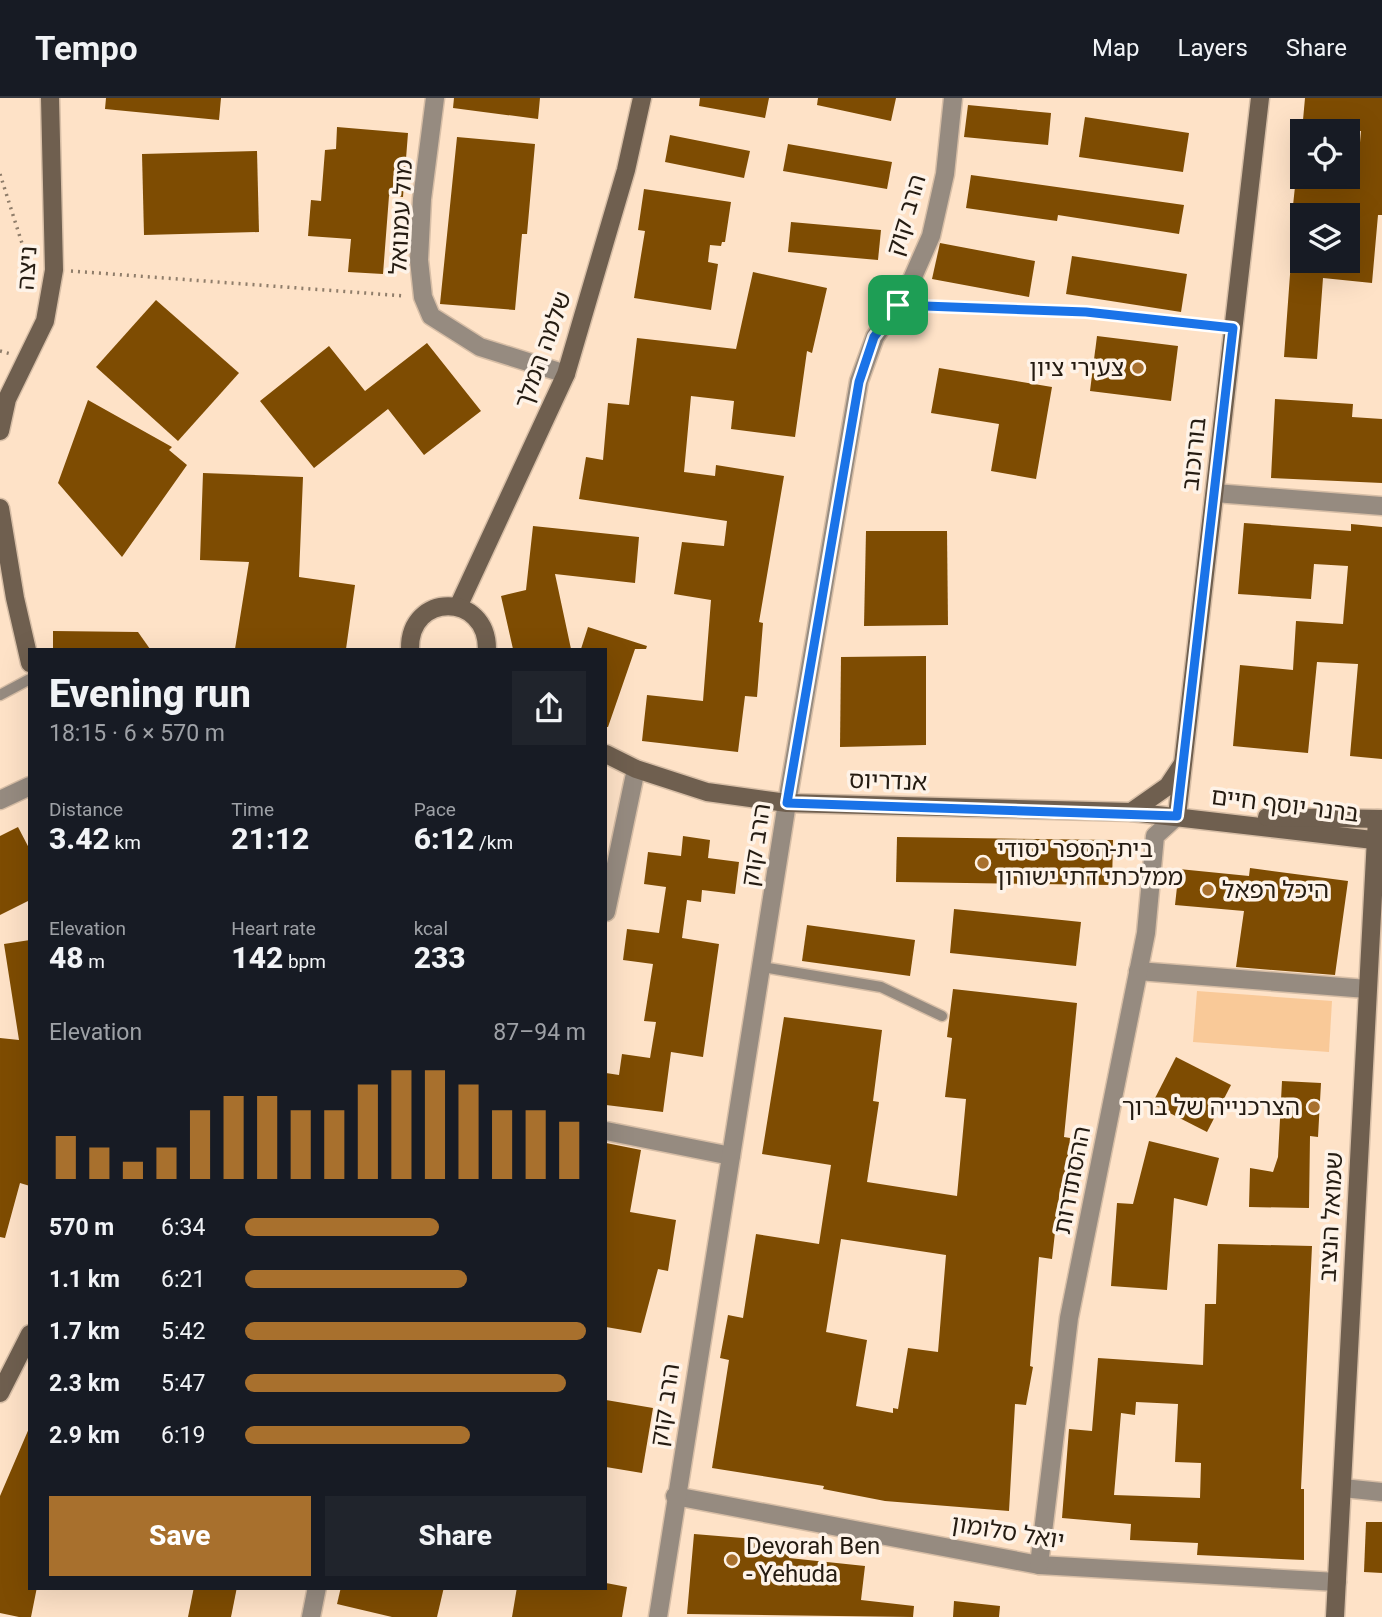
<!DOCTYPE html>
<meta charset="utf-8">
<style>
:root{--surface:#171b24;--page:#20242c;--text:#f1f3f6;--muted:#9ea1a6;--line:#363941;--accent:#a8702d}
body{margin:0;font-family:Roboto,"Noto Sans Hebrew",sans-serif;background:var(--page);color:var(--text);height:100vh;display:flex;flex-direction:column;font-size:26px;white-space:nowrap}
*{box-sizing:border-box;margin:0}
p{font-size:23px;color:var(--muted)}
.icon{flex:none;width:38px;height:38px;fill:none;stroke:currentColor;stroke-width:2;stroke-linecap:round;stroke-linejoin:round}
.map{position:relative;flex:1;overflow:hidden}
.drawer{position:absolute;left:28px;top:550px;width:579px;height:942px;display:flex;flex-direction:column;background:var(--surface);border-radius:0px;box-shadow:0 7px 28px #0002}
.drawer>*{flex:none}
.fabs{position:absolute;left:1290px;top:21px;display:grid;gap:14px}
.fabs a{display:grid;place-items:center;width:70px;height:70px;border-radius:0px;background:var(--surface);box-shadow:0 7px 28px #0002;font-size:35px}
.pin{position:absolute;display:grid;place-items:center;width:60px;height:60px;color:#fff;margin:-30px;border-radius:14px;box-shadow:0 4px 10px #0006}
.round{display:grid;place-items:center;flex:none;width:74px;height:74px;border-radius:0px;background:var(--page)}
.head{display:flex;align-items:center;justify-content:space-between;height:119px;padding:0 21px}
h1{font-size:38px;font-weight:800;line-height:52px}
.metrics{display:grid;grid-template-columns:repeat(3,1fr);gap:10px;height:119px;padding:7px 21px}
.metrics div{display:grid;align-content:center}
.metrics b{font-size:30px;font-weight:800}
.metrics small{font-size:19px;font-weight:400}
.metrics p{font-size:19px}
.chart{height:196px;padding:14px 21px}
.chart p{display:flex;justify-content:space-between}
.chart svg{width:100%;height:126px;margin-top:7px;stroke:var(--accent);stroke-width:6}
.button{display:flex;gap:14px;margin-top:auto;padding:14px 21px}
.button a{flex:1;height:80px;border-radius:0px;background:var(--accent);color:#fff;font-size:28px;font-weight:800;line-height:80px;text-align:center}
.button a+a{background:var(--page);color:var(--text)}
ul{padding:0 21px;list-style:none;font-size:23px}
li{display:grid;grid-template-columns:112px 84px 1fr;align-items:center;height:52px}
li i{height:18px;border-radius:9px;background:var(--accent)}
header{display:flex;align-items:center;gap:42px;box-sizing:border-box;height:98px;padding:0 35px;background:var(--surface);border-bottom:2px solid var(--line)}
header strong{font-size:33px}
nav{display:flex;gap:38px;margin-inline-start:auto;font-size:24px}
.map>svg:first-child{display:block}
.green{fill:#f9c998}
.building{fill:#7e4c02;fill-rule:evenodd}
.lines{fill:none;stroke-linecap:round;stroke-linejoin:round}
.lane-casing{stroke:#d7bea6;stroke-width:13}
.street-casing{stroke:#d7bea6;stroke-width:21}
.secondary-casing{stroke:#d7bea6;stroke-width:21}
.path{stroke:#8f7d6a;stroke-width:3.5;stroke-dasharray:2 5;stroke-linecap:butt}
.lane{stroke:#968b80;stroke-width:10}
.street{stroke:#968b80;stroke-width:18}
.secondary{stroke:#6f5f4f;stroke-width:18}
.route-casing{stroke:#fff;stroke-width:14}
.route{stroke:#1a73e8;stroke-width:9}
.poi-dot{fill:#a8702d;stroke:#fef3e8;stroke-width:2.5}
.labels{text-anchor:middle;stroke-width:7;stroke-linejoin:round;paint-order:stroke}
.street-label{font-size:24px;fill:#241b11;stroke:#fef3e8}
.poi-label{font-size:24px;fill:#241b11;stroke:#fef3e8;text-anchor:start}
</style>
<header>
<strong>Tempo</strong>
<nav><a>Map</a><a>Layers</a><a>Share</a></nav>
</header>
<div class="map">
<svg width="1382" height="1519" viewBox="0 0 1382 1519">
<rect width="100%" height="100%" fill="#fee2c7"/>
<polygon class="green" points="1197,893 1332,903 1329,954 1193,944"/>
<g class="building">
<polygon points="106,0 221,0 219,22 105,11"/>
<polygon points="454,0 540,0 538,21 453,10"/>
<polygon points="700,0 769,0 765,20 699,8"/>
<polygon points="818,0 896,0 891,23 817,7"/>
<polygon points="1305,0 1382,0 1382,117 1378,117 1372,185 1323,180 1317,261 1284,259 1291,163 1348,163 1348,117 1292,117 1296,79 1357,79 1361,33 1302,33"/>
<polygon points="968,7 1051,15 1048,47 964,39"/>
<polygon points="1085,19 1189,35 1183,74 1079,59"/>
<polygon points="337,29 408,35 403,99 389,98 383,176 348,174 351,141 308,138 311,102 321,103 325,52 336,51"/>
<polygon points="670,37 750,53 744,80 665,64"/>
<polygon points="457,39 535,46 527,136 522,136 515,212 440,206"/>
<polygon points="788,46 892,64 887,91 783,73"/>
<polygon points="257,53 259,134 144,137 142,56"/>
<polygon points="971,77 1184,107 1179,136 1058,117 1057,123 966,110"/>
<polygon points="644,91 731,104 725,144 722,144 721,148 710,147 708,164 718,166 711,212 634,200 645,133 638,132"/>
<polygon points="791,124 881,132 878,162 788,154"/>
<polygon points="940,145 1035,163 1029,199 932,181"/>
<polygon points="1072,158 1187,176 1181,214 1066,196"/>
<polygon points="753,174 827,190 812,255 807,253 795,339 731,331 734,303 691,298 684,374 715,378 716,367 784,378 759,524 763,525 757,599 745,598 738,654 642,643 647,597 703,603 711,502 674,496 682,444 724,448 727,423 579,401 586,359 603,362 608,305 629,307 637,240 736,251"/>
<polygon points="156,202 239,275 178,343 96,269"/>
<polygon points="1097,238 1178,248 1171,303 1090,293"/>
<polygon points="427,245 481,313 424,357 388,311 314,370 260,303 329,248 365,293"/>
<polygon points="939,270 1052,289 1036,381 991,373 999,326 931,315"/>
<polygon points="1275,301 1353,306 1352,319 1382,321 1382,385 1271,380"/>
<polygon points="88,302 172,349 169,352 187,367 122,459 58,385"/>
<polygon points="203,375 303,379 299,479 355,487 346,551 235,551 249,464 200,462"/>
<polygon points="1244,425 1351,433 1351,426 1382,429 1382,661 1350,658 1358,566 1317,564 1308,655 1233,648 1240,567 1293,572 1296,523 1343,526 1348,468 1314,466 1311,501 1238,496"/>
<polygon points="533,428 639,439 635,485 555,476 571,551 513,551 501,498 526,492"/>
<polygon points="866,433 947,433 948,527 864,528"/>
<polygon points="588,529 647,548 646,551 635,551 608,629 606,629 606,551 581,551"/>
<polygon points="53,533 138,534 150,551 53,551"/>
<polygon points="926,558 926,647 840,649 841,559"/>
<polygon points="18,729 30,752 30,802 0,817 0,738"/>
<polygon points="683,738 710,742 708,760 739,764 735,796 702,792 701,804 687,802 682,840 719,846 703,959 671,954 663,1014 606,1007 606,975 619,977 622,956 650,960 656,924 644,923 653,866 623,862 627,831 659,835 666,789 644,786 648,754 681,758"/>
<polygon points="897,739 1113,742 1112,787 896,784"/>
<polygon points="1250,770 1348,783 1335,877 1236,869 1244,813 1175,807 1179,771 1249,778"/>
<polygon points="954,811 1081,824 1076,868 950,855"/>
<polygon points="807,827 915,842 910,878 802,863"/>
<polygon points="30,842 30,1088 20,1085 5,1140 0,1139 0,940 19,942 4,846"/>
<path d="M953 891 1077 905 1064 1039 1070 1040 1065 1091 1060 1090 1052 1161 1039 1159 1030 1268 1033 1269 1026 1307 1015 1306 1009 1413 885 1403 823 1391 824 1388 712 1370 729 1262 720 1260 728 1217 743 1220 756 1136 819 1146 831 1067 762 1056 784 919 882 932 873 1003 879 1004 867 1084 957 1098 966 1001 945 999 952 940 947 939ZM841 1141 946 1157 938 1254 908 1250 898 1311 893 1310V1315L856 1308 867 1242 826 1234Z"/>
<polygon points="1176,959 1231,987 1207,1034 1152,1006"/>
<polygon points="1282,983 1321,985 1318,1039 1310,1038 1309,1110 1249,1109 1250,1070 1273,1074 1278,1059"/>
<polygon points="1149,1043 1219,1060 1207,1108 1174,1100 1167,1192 1111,1188 1117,1105 1133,1106"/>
<polygon points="606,1045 641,1052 630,1114 676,1122 668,1173 658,1171 641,1235 606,1229"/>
<path d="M1218 1146 1312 1148 1301 1391H1304V1462L1197 1457 1198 1445 1130 1442 1131 1426 1062 1420 1069 1331 1092 1333 1098 1260 1203 1267 1205 1206H1216ZM1136 1304 1178 1306 1175 1364 1201 1365 1200 1400 1114 1397 1121 1315 1135 1317Z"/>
<polygon points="606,1302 653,1310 642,1375 606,1369"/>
<polygon points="30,1328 30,1489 37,1489 31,1519 19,1519 0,1515 0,1398"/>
<polygon points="1366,1424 1382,1424 1382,1475 1364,1474"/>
<polygon points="694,1436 791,1444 789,1460 865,1468 861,1502 914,1508 913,1519 687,1516"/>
<polygon points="606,1485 627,1489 622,1519 512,1519 517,1489 606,1489"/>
<polygon points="194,1489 237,1489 231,1519 188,1519"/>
<polygon points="341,1489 444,1489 437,1519 392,1519 337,1506"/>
<polygon points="954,1503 1000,1508 999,1519 953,1519"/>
</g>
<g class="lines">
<g class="lane-casing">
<g id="lane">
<polyline points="0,597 30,581"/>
<polyline points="762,869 881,889 942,918"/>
</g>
</g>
<g class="street-casing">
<g id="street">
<polyline points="435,0 422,101 419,162 423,199 431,218 480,249 566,276"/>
<polyline points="1215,395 1382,408"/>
<polyline points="0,702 30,688"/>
<polyline points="606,814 636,671"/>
<polyline points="1138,873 1367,891"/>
<polyline points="606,1033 731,1058"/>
<polyline points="1343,1390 1382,1394"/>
<polyline points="675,1398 1039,1467 1337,1484"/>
<polyline points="1039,1467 1069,1220 1146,835 1155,738 1177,718"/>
<polyline points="311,1519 317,1489"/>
<polyline points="658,1519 787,705 859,283 875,239 909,188 931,138 945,76 953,0"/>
</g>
</g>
<g class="secondary-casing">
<g id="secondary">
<polyline points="0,333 7,301 45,223 54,172 50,0"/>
<polyline points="0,410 15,500 30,565"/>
<polyline points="458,509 566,276 626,72 642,0"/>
<path d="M410 551C409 494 487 494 487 551"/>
<polyline points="606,656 636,671 707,694 787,705 1131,714 1382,743"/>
<polyline points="1131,714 1168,688 1182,667"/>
<polyline points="1177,718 1260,0"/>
<polyline points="1267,719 1382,721"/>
<polyline points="0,1295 30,1236"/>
<polyline points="1335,1519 1377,721"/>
</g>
</g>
<g class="path">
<polyline points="0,76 33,180"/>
<polyline points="71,173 405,198"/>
<polyline points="918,208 1086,213 1217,230"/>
<polyline points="0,253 11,256"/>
</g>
<use href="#lane" class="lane"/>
<use href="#street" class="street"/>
<use href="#secondary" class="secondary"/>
</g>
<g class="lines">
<g class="route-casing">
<polygon id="route" points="898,207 1086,214 1233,230 1177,718 787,705 859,284 874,239"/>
</g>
<use href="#route" class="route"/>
</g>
<g class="poi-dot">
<circle cx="1138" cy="270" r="7"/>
<circle cx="983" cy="765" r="7"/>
<circle cx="1208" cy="792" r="7"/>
<circle cx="1314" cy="1009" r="7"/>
<circle cx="732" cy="1462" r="7"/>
</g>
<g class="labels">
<g class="street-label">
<text transform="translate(906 117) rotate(-73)" y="8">הרב קוק</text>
<text transform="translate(401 119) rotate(-87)" y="8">מול עמנואל</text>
<text transform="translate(27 170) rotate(-86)" y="8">ניצה</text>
<text transform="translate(543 252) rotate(-70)" y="8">שלמה המלך</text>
<text transform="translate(1194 356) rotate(-84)" y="8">בורוכוב</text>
<text transform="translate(888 683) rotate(2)" y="8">אנדריוס</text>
<text transform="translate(1285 707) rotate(7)" y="8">ברנר יוסף חיים</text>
<text transform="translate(756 747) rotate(-81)" y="8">הרב קוק</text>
<text transform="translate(1072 1082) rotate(-79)" y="8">ההסתדרות</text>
<text transform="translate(1331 1119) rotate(-87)" y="8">שמואל הנציב</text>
<text transform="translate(665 1307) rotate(-81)" y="8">הרב קוק</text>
<text transform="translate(1008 1434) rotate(9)" y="8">יואל סלומון</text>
</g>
<g class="poi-label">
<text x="1124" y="278" text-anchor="end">צעירי ציון</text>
<text x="997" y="759">בית-הספר יסודי<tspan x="997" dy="28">ממלכתי דתי ישורון</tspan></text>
<text x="1222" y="800">היכל רפאל</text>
<text x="1300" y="1017" text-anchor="end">הצרכנייה של ברוך</text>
<text x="746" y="1456">Devorah Ben<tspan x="746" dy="28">- Yehuda</tspan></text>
</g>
</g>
</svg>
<div class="fabs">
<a><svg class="icon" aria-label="locate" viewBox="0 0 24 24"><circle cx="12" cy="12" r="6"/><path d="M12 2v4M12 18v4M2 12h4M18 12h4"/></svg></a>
<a><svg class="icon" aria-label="layers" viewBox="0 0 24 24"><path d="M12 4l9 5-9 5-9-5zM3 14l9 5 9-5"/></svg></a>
</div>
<div class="pin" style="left:898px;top:207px;background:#1e9e55"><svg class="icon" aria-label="arrive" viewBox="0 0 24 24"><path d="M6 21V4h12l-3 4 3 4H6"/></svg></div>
<section class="drawer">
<div class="head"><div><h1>Evening run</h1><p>18:15 · 6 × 570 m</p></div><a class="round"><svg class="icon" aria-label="share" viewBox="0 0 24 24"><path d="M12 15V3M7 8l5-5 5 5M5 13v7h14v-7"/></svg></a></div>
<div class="metrics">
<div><p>Distance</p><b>3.42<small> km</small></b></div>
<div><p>Time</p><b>21:12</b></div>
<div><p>Pace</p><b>6:12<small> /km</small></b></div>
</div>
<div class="metrics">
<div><p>Elevation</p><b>48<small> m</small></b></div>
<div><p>Heart rate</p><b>142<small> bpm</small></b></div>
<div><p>kcal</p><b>233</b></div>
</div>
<div class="chart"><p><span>Elevation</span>87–94 m</p>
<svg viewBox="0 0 160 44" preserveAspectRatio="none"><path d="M5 44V29M15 44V33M25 44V38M35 44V33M45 44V20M55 44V15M65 44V15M75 44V20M85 44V20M95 44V11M105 44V6M115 44V6M125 44V11M135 44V20M145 44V20M155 44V24"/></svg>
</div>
<ul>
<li><b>570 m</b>6:34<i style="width:57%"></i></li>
<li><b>1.1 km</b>6:21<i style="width:65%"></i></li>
<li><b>1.7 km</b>5:42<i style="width:100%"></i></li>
<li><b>2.3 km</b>5:47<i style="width:94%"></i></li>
<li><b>2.9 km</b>6:19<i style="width:66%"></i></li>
</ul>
<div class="button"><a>Save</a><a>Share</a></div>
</section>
</div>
